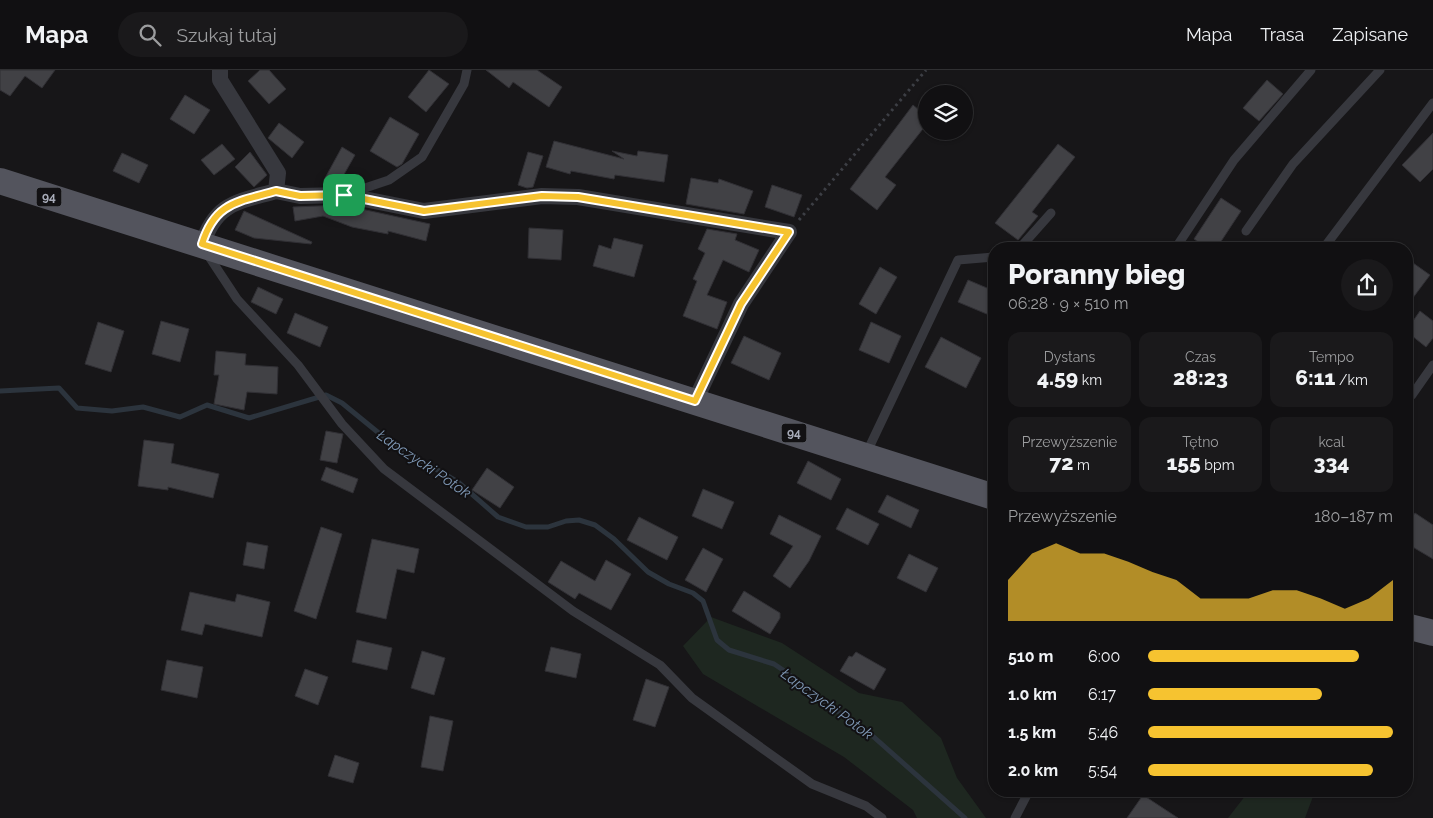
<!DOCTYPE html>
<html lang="pl">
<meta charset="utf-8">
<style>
:root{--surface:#111012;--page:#1a191b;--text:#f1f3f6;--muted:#9c9d9f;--line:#303032;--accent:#f6c330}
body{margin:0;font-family:Raleway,sans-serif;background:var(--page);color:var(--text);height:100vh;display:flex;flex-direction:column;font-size:19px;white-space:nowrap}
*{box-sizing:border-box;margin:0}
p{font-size:16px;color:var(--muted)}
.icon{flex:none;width:28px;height:28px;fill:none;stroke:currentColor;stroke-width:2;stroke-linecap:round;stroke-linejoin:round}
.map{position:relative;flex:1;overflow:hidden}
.sheet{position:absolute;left:988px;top:172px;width:425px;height:555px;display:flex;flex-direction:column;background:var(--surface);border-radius:20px;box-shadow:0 1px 4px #0004,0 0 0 1px var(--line)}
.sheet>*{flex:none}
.controls{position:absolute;left:918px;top:15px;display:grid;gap:10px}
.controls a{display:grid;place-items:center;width:55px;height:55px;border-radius:50%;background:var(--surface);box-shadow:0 1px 4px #0004,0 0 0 1px var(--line);font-size:25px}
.pin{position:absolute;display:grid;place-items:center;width:42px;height:42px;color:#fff;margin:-21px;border-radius:10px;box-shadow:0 2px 8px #0006}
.round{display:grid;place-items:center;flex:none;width:52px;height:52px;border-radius:26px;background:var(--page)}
.head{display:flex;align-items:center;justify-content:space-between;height:85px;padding:0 20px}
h1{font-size:28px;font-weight:800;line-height:38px}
.stats{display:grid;grid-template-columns:repeat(3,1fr);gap:8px;height:85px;padding:5px 20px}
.stats div{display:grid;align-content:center;border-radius:12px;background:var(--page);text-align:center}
.stats b{font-size:21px;font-weight:800}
.stats small{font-size:14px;font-weight:400}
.stats p{font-size:14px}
.chart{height:140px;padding:10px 20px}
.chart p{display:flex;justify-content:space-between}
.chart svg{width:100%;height:90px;margin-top:5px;fill:var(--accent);opacity:.7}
ul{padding:0 20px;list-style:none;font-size:16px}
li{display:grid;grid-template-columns:80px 60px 1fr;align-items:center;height:38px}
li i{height:12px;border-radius:6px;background:var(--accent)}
header{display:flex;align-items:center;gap:30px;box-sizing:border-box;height:70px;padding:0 25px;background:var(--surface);border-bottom:1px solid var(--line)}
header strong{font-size:24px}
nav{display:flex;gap:28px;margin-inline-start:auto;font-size:18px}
.search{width:350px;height:45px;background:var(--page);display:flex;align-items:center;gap:12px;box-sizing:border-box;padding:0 18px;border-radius:28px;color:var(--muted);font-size:19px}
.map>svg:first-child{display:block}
.green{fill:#1e2720}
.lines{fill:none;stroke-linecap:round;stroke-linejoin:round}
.stream{stroke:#2c343d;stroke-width:5}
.building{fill:#414145;stroke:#313035}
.path{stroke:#3d3f45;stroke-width:3;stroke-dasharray:2.5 4;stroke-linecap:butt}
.service{stroke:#37383e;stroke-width:9}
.minor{stroke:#37383e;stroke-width:16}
.primary{stroke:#53545d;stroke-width:26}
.route-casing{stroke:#fff;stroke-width:10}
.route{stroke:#f6c330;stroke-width:6}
.labels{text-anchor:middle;stroke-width:4;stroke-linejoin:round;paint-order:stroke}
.shield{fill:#121113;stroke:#7b7e87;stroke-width:1}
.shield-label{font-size:12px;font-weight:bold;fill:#a8acb9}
.water-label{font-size:15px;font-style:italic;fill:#7e97b4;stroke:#121113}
</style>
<header>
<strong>Mapa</strong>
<div class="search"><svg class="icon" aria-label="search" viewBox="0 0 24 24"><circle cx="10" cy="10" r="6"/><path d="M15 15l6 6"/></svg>Szukaj tutaj</div>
<nav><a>Mapa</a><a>Trasa</a><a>Zapisane</a></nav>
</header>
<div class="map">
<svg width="1433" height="748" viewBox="0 0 1433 748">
<rect width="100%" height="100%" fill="#171618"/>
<g class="green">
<polygon points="711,547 782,573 859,623 902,632 941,668 957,708 986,748 917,748 913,740 844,687 703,604 683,576"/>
<polygon points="1249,721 1315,721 1305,748 1228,748"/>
</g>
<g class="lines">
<polyline class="stream" points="0,321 59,318 77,338 112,341 143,337 180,347 207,335 249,348 326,325 342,333 391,373 458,412 498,447 526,457 548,457 566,451 579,450 595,455 614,469 648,502 669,514 693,523 703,531 717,570 729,580 774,594 786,602 813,625 867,661 965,748"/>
</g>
<g class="building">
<polygon points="0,0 55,0 42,18 25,6 10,26 0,20"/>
<polygon points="260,0 269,0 286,19 269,34 248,11"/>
<polygon points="429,0 449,14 426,42 408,27"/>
<polygon points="486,0 537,0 562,17 549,37 513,12 509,18"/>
<polygon points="1267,10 1283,24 1259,51 1243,38"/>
<polygon points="185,25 210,40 194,64 170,49"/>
<polygon points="913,35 926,46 926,55 885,107 896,115 877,140 850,119"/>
<polygon points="390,47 419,64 402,94 397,97 370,81"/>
<polygon points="279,53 304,72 292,88 268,68"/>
<polygon points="1433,63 1433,99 1420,112 1402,95"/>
<polygon points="554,71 624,89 612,81 637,86 638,81 668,85 664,112 615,105 614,109 571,101 570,104 546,97"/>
<polygon points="222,74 235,89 214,105 201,90"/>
<polygon points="1058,74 1075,87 1032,142 1038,146 1018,170 995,153"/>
<polygon points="342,77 355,85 338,115 334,115 324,110"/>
<polygon points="250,82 267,105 254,117 235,97"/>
<polygon points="528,82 543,86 533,117 527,118 518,115"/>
<polygon points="122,83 148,95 139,113 113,101"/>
<polygon points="691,108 718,113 719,109 753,121 744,144 686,134"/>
<polygon points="772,115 802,125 794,147 765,137"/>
<polygon points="1221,128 1241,141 1216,179 1209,179 1194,169"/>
<polygon points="343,135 430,154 426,171 388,161 388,164 352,157 323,146 295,151 293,137"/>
<polygon points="244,141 312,172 311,174 254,168 235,160"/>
<polygon points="529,158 563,160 561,190 528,188"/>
<polygon points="707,159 737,164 735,170 759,180 749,202 723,190 707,225 727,232 717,259 683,246 697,211 693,209 705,183 698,179"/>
<polygon points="614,168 643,175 634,207 593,196 599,175 611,179"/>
<polygon points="1406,188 1430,205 1406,237"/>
<polygon points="880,197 897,207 876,244 859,234"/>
<polygon points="968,210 994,221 994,247 958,232"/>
<polygon points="258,217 283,229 276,244 251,232"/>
<polygon points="1420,241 1433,251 1433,268 1426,277 1406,261"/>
<polygon points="295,243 328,257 320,277 287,263"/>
<polygon points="161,251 189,259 180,292 152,284"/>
<polygon points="98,252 124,261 111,302 85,294"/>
<polygon points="871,252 901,266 889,293 859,280"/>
<polygon points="744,266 781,283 769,310 731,293"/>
<polygon points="941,267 981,288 966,318 925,297"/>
<polygon points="216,281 246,284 245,295 278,297 277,324 247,322 244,340 214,334 219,305 214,305"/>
<polygon points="326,361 343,364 337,393 320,390"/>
<polygon points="144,370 174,374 171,393 219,404 213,428 168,417 168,420 138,416"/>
<polygon points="808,391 841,409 831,430 797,413"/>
<polygon points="326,397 358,409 353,423 321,410"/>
<polygon points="487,398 514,417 500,438 472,420"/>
<polygon points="703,419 734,432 722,459 692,446"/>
<polygon points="887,425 919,440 911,458 878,442"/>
<polygon points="847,438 879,454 868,475 836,459"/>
<polygon points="1415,443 1433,455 1433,489 1406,473 1406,455"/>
<polygon points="779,445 821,466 809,491 790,518 773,506 793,476 770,464"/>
<polygon points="639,447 678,467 667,490 627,470"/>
<polygon points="321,457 342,464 316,549 294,541"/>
<polygon points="372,469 419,479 414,503 397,499 386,549 356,542"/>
<polygon points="247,472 268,476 264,499 243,495"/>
<polygon points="703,478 723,489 706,522 685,510"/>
<polygon points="909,484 938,498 926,522 897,508"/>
<polygon points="606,490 631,504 611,540 579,523 575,529 548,512 561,491 595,511"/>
<polygon points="744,521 780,543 780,548 770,564 732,541"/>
<polygon points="190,522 235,532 237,524 270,532 262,567 205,554 202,565 181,560"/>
<polygon points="357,570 392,578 387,600 352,592"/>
<polygon points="551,577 581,584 576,608 545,601"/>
<polygon points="422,581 445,588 434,625 411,618"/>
<polygon points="856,582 886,599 874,620 840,601 849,586 852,587"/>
<polygon points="167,590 203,597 197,628 161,620"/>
<polygon points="305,599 328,607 318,635 295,626"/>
<polygon points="646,609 669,617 655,657 633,650"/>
<polygon points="430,646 453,651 443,701 421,697"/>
<polygon points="335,685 359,693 353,713 328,706"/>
<polygon points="1143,725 1178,748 1127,748"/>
</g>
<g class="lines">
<polyline class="path" points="799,150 926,0"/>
<g class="service">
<polyline points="350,123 389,110 422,87 464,14 467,0"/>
<polyline points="1246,161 1293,94 1380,0"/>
<polyline points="1019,179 1051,143"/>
<polyline points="1175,179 1234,90 1311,0"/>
<polyline points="1323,179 1433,33"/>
<polyline points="206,182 237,229 298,295 342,354 384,399 573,541 660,595 692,628 812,714 866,736 882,748"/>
<polyline points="1406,329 1412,325 1433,295"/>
<polyline points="866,384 958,190 994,187"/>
<polyline points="1015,748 1029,721"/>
</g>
<g class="minor">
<polyline points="276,121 300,126 344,125 424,141 542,126 578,127 789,162 741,234 695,331"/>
<path d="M202 175C216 132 238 132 276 121L278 103 220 10V0"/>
</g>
<g class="primary">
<polyline points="0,111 994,427"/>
<polyline points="1406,556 1433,563"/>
</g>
</g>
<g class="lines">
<g class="route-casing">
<path id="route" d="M276 121 300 126 344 125 424 141 542 126 578 127 789 162 741 234 695 331 202 174C215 132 238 132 276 121Z"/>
</g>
<use href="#route" class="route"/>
</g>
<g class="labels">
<g class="shield">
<rect x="36.5" y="117.5" width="25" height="19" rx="4"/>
<rect x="781.5" y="353.5" width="25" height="19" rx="4"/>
</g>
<g class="shield-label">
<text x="49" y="131">94</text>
<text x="794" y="367">94</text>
</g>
<g class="water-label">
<text transform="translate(424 394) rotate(34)" y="5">Łapczycki Potok</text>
<text transform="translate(827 634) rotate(36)" y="5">Łapczycki Potok</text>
</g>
</g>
</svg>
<div class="controls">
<a><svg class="icon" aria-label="layers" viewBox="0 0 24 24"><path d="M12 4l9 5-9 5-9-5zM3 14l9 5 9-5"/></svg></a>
</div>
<div class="pin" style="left:344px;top:125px;background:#1e9e55"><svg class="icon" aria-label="arrive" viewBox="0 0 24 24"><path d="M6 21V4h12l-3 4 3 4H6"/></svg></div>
<section class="sheet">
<div class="head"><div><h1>Poranny bieg</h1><p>06:28 · 9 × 510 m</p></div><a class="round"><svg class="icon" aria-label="share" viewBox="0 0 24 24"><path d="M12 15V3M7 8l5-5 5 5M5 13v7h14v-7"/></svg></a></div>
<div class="stats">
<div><p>Dystans</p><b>4.59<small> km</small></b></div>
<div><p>Czas</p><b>28:23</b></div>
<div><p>Tempo</p><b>6:11<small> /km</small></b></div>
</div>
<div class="stats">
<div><p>Przewyższenie</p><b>72<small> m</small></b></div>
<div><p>Tętno</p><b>155<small> bpm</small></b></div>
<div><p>kcal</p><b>334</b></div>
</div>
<div class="chart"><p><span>Przewyższenie</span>180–187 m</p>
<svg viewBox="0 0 160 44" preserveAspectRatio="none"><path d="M0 44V24L10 11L20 6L30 11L40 11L50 15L60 20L70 24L80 33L90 33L100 33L110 29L120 29L130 33L140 38L150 33L160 24V44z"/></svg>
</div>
<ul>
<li><b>510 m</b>6:00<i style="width:86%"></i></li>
<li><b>1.0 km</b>6:17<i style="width:71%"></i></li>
<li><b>1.5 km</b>5:46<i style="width:100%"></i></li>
<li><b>2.0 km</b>5:54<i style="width:92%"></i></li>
</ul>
</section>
</div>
